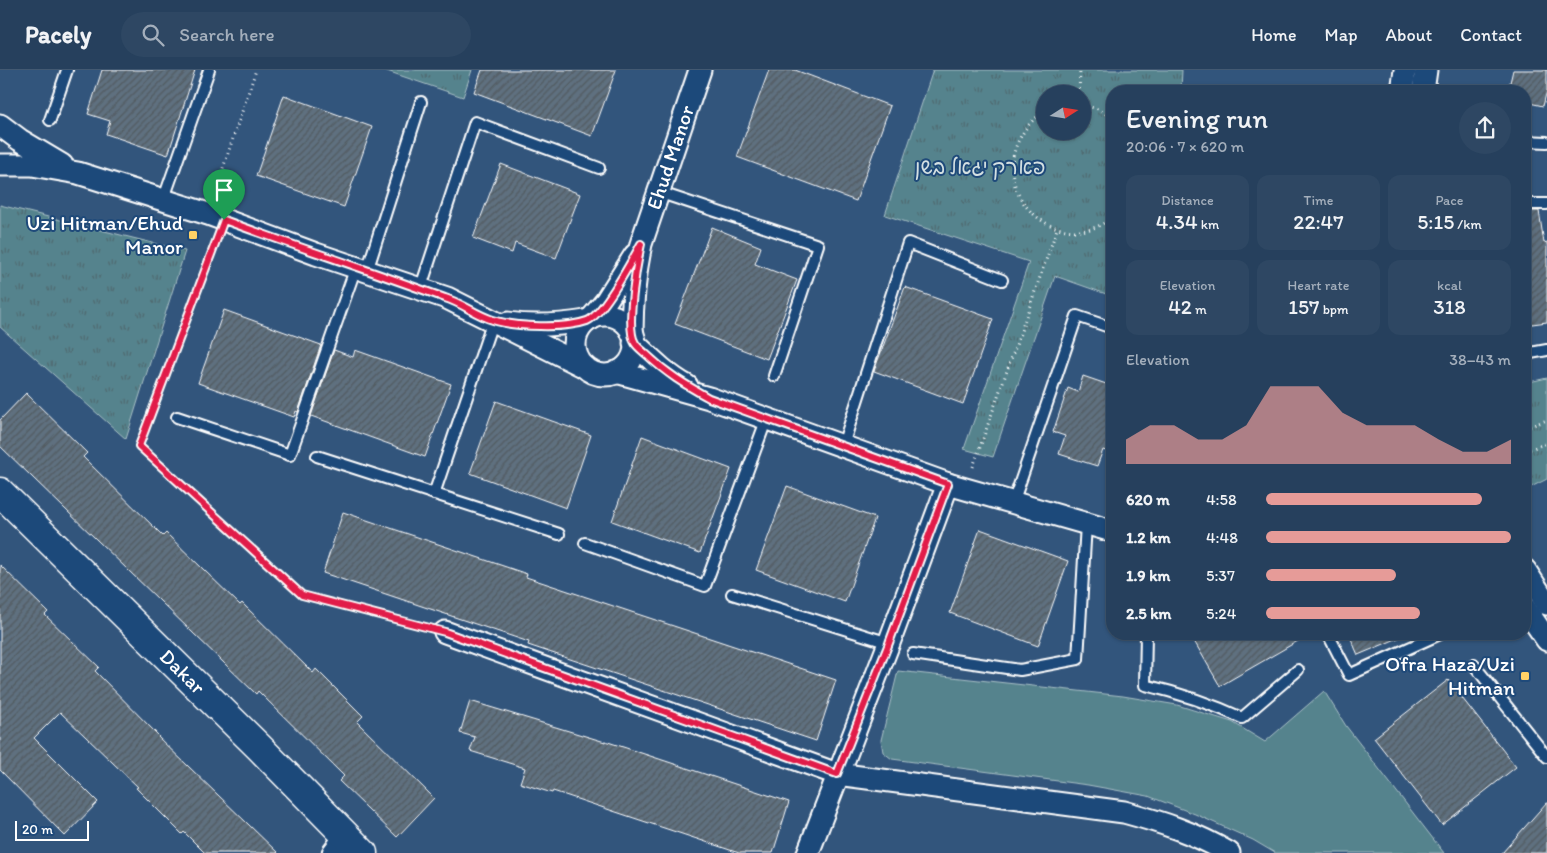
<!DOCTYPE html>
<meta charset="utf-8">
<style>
:root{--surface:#26405d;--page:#2e4763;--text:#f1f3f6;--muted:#a4afbc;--line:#425972;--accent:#e69b98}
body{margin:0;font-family:Itim,"Playpen Sans Hebrew",sans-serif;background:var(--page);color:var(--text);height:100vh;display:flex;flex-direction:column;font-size:19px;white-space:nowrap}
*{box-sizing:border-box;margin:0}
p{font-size:16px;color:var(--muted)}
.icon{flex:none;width:28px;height:28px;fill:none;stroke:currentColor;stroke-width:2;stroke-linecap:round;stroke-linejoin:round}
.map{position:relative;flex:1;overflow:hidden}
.sheet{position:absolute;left:1106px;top:15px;width:425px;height:555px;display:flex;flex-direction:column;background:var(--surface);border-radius:20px;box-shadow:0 1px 4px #0004,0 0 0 1px var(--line)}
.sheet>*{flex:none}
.needle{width:32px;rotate:78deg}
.tools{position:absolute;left:1036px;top:15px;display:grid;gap:10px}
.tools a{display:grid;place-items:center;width:55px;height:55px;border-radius:50%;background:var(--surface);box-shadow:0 1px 4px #0004,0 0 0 1px var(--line);font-size:25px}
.scale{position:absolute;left:15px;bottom:12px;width:74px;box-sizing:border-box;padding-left:5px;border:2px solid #fff;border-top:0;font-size:14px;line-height:18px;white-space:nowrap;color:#fff;-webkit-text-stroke:4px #1f4a7a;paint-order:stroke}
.pin{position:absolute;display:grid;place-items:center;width:42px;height:42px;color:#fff;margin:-51px -21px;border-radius:50% 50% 50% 0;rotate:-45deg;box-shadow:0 0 5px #0007}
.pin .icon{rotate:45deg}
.round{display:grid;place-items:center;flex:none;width:52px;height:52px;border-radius:26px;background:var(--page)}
.headline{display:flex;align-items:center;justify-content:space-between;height:85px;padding:0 20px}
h1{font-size:28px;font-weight:600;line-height:38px}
.stats{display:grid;grid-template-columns:repeat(3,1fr);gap:8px;height:85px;padding:5px 20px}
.stats div{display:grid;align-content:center;border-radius:12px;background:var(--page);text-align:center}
.stats b{font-size:21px;font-weight:600}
.stats small{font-size:14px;font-weight:400}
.stats p{font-size:14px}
.chart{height:140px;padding:10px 20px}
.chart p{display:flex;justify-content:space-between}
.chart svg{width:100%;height:90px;margin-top:5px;fill:var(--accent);opacity:.7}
ul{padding:0 20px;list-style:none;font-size:16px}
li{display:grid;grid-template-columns:80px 60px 1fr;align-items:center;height:38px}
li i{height:12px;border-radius:6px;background:var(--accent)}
header{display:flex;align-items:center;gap:30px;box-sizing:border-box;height:70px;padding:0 25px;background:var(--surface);border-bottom:1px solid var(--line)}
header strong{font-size:24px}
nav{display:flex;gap:28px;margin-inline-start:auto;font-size:18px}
.search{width:350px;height:45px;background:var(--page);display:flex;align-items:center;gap:12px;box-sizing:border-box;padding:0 18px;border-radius:28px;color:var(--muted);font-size:19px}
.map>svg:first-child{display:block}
.grass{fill:#54838d;stroke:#aac1c6}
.park{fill:url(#park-tufts);stroke:#aac1c6;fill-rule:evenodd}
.building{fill:url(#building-hatch);stroke:#fff}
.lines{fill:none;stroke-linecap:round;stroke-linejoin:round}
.lane-casing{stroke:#fff;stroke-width:14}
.street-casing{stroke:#fff;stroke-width:25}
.secondary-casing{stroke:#fff;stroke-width:31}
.path{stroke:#fff;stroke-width:3;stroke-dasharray:1 4;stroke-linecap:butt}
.lane{stroke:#1f4a7a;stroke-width:10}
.street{stroke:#1f4a7a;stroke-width:21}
.secondary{stroke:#1f4a7a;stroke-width:28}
.route-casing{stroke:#fff;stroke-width:10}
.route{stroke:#e11d48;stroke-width:6}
.poi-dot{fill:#ffd166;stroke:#1f4a7a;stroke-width:2}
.labels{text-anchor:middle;stroke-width:4;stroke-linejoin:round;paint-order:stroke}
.street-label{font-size:21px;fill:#fff;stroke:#1f4a7a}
.park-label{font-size:21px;fill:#d4e0e2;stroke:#1f4a7a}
.poi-label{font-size:21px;fill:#fff;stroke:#1f4a7a;text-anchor:end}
</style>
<header>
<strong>Pacely</strong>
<div class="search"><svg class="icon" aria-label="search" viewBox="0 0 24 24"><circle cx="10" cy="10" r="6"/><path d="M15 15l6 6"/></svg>Search here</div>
<nav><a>Home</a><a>Map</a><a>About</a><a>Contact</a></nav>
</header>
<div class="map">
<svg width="1547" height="783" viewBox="0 0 1547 783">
<defs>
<pattern id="park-tufts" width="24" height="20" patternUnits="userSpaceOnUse" patternTransform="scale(1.25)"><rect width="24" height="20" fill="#54838d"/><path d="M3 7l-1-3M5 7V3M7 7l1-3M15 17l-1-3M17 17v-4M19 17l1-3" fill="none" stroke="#506a70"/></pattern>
<pattern id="building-hatch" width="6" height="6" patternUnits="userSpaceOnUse" patternTransform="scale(1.25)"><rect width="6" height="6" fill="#5e707f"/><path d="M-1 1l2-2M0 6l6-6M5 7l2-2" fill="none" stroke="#535a60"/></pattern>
</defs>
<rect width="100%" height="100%" fill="#32557c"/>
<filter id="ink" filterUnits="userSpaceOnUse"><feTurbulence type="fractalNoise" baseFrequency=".02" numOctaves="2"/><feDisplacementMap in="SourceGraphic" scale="10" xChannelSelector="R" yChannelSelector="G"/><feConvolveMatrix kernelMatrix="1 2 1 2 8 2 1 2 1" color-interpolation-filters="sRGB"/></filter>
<g filter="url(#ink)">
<polygon class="grass" points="898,601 1123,626 1177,635 1232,652 1265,672 1324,621 1346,656 1444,783 1275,783 1253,770 1195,744 1148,726 1088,715 892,689 883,682 881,670"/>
<g class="park">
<polygon points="384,0 472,0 463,27"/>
<path d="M933 0H1182L1181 21H1112V226L1055 206 993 387 964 379 1029 192 885 145ZM1045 24H1082V61H1045Z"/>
<polygon points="0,135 185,181 126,369 0,257"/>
<polygon points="1547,308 1547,409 1525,420 1525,313"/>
</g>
<g class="building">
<polygon points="102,0 195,0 168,85 106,64 110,51 88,44"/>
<polygon points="482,0 616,0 592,66 474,22"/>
<polygon points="769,0 795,0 890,36 856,131 737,87"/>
<polygon points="1513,0 1547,0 1547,20 1543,36 1525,32 1525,21 1508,21"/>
<polygon points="284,25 372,57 344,137 256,106"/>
<polygon points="501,94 580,124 556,188 515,173 512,183 473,168"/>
<polygon points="1525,141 1539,141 1544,173 1547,172 1547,252 1525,255"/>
<polygon points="712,157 761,177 755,194 797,210 767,289 675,254"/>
<polygon points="905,217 993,249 963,334 874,301"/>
<polygon points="224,240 321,275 298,342 296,341 294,347 198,313"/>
<polygon points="334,280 353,287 355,280 451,314 425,387 311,346"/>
<polygon points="1083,306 1112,316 1112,383 1103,380 1097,396 1059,384 1065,366 1053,362 1068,318 1078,322"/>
<polygon points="26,323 87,383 83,387 163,466 166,463 240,535 242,533 313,603 316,599 363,646 357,652 434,728 397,767 339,711 344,706 258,621 256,624 0,376 0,350"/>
<polygon points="496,331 591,365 566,438 470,403"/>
<polygon points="642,366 731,399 700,483 612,451"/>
<polygon points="787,416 875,448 845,532 756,500"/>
<polygon points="343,442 527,504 526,507 836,610 816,671 528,575 529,572 323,503"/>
<polygon points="980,459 1068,491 1038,576 950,543"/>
<polygon points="0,495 48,542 45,545 99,597 95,601 159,666 158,667 278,783 205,783 184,762 182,764 136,718 138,717 60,642 34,668 98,732 65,766 0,700"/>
<polygon points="1190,564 1310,564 1220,616"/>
<polygon points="1349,564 1408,564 1358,585"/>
<polygon points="1448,610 1516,697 1442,755 1374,668"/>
<polygon points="470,631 605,672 605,671 789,732 773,783 739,783 553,721 552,723 520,713 525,698 470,681 475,667 460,663"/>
<polygon points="1547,732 1547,783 1502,783"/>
</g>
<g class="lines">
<g class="lane-casing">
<g id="lane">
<polyline points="50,50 67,0"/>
<polyline points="1525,71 1547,72"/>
<polyline points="658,122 818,175 774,306"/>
<polyline points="163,131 209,0"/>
<polyline points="1525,134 1547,134"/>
<polyline points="367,201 421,32"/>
<polyline points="420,220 475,52 599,98"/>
<polyline points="1525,284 1547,280"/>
<polyline points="177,347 290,385 356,197"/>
<polyline points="843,375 908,173 1002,210"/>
<polyline points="317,386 559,464"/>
<polyline points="434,424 493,250"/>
<polyline points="1013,433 1077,246 1112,258"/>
<polyline points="585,473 705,516 767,348"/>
<polyline points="732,524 889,573"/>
<path d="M1146 564 1145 615C1179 623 1210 633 1242 648L1298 600"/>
<polyline points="1328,564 1349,605 1440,564"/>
<polyline points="913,584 1020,600 1078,589 1086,454"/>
<polyline points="1474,595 1547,687"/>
</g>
</g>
<g class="street-casing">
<g id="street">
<polyline points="1402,21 1405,0"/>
<polyline points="1423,21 1426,0"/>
<polyline points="0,55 20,70 62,95"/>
<polyline points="0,95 32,95 78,103 208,144 316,184 447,228 585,297"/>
<circle cx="605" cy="275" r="30"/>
<polyline points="591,249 606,231 635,185"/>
<path d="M508 253C535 257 560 255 586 251"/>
<path id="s1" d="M632 263C632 233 635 203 641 174L700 0"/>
<path d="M634 273C651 289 667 305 687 316"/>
<polyline points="616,302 709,328 948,414 1112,461"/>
<polyline points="1525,500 1547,534"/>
<polyline points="1525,538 1547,570"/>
<path d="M445 562 837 704 1124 742C1161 752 1195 763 1229 783"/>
<polyline points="333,783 346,766"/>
<polyline points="808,783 889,573 948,414"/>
</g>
</g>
<g class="secondary-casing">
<g id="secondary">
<path id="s2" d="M0 422 259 677 363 783"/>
</g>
</g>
<g class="path">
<polyline points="1079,24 1080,0"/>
<polyline points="1082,35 1098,39 1112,48"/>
<path d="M1045 42C1033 48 1025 58 1019 70 997 112 1031 161 1077 161 1090 161 1102 155 1112 148"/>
<polyline points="215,122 256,0"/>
<polyline points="216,170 139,376 302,525 423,557"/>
<polyline points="1525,358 1547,350"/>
<polyline points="1525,381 1547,373"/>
<polyline points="973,397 1057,159"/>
</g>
<use href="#lane" class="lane"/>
<use href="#street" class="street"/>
<use href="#secondary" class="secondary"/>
</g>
</g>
<g class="lines" filter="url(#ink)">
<g class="route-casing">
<path id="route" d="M224 150C297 177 372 201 445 228 462 233 476 245 493 250 515 257 565 259 587 251 603 245 632 190 641 174 637 193 625 258 635 273 637 277 643 281 646 284 667 304 684 314 709 328L948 414 889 573 837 704 445 562 302 525 139 376Z"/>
</g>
<use href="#route" class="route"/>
</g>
<g class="poi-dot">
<rect x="188" y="160" width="10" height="10" rx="2.5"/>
<rect x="1520" y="601" width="10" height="10" rx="2.5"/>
</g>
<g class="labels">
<g class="street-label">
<text dy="7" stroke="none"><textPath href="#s1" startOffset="181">Ehud Manor</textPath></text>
<text dy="7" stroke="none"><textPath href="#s2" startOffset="256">Dakar</textPath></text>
</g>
<g class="park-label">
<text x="980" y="104">פארק יגאל בשן</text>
</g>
<g class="poi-label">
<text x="183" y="160">Uzi Hitman/Ehud<tspan x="183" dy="24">Manor</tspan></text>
<text x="1515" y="601">Ofra Haza/Uzi<tspan x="1515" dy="24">Hitman</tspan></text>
</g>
</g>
</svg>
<div class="tools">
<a><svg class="needle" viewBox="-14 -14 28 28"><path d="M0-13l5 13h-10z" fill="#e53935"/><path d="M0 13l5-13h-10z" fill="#a4afbc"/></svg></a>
</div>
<div class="scale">20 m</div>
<div class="pin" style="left:224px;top:150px;background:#1e9e55"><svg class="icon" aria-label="arrive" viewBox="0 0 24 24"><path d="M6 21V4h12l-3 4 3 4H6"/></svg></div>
<section class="sheet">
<div class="headline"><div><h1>Evening run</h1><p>20:06 · 7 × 620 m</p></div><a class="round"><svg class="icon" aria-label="share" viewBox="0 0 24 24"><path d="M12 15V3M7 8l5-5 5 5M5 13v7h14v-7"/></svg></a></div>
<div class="stats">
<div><p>Distance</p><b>4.34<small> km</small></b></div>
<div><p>Time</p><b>22:47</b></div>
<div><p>Pace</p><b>5:15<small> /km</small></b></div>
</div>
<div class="stats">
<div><p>Elevation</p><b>42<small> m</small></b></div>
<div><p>Heart rate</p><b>157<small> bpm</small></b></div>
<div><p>kcal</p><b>318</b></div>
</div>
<div class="chart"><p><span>Elevation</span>38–43 m</p>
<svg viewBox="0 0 160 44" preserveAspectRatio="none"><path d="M0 44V32L10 25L20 25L30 32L40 32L50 25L60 6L70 6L80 6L90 19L100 25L110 25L120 25L130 32L140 38L150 38L160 32V44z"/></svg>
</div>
<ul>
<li><b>620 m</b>4:58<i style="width:88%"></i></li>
<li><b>1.2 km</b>4:48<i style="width:100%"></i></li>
<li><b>1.9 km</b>5:37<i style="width:53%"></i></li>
<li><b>2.5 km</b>5:24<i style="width:63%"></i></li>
</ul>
</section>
</div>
